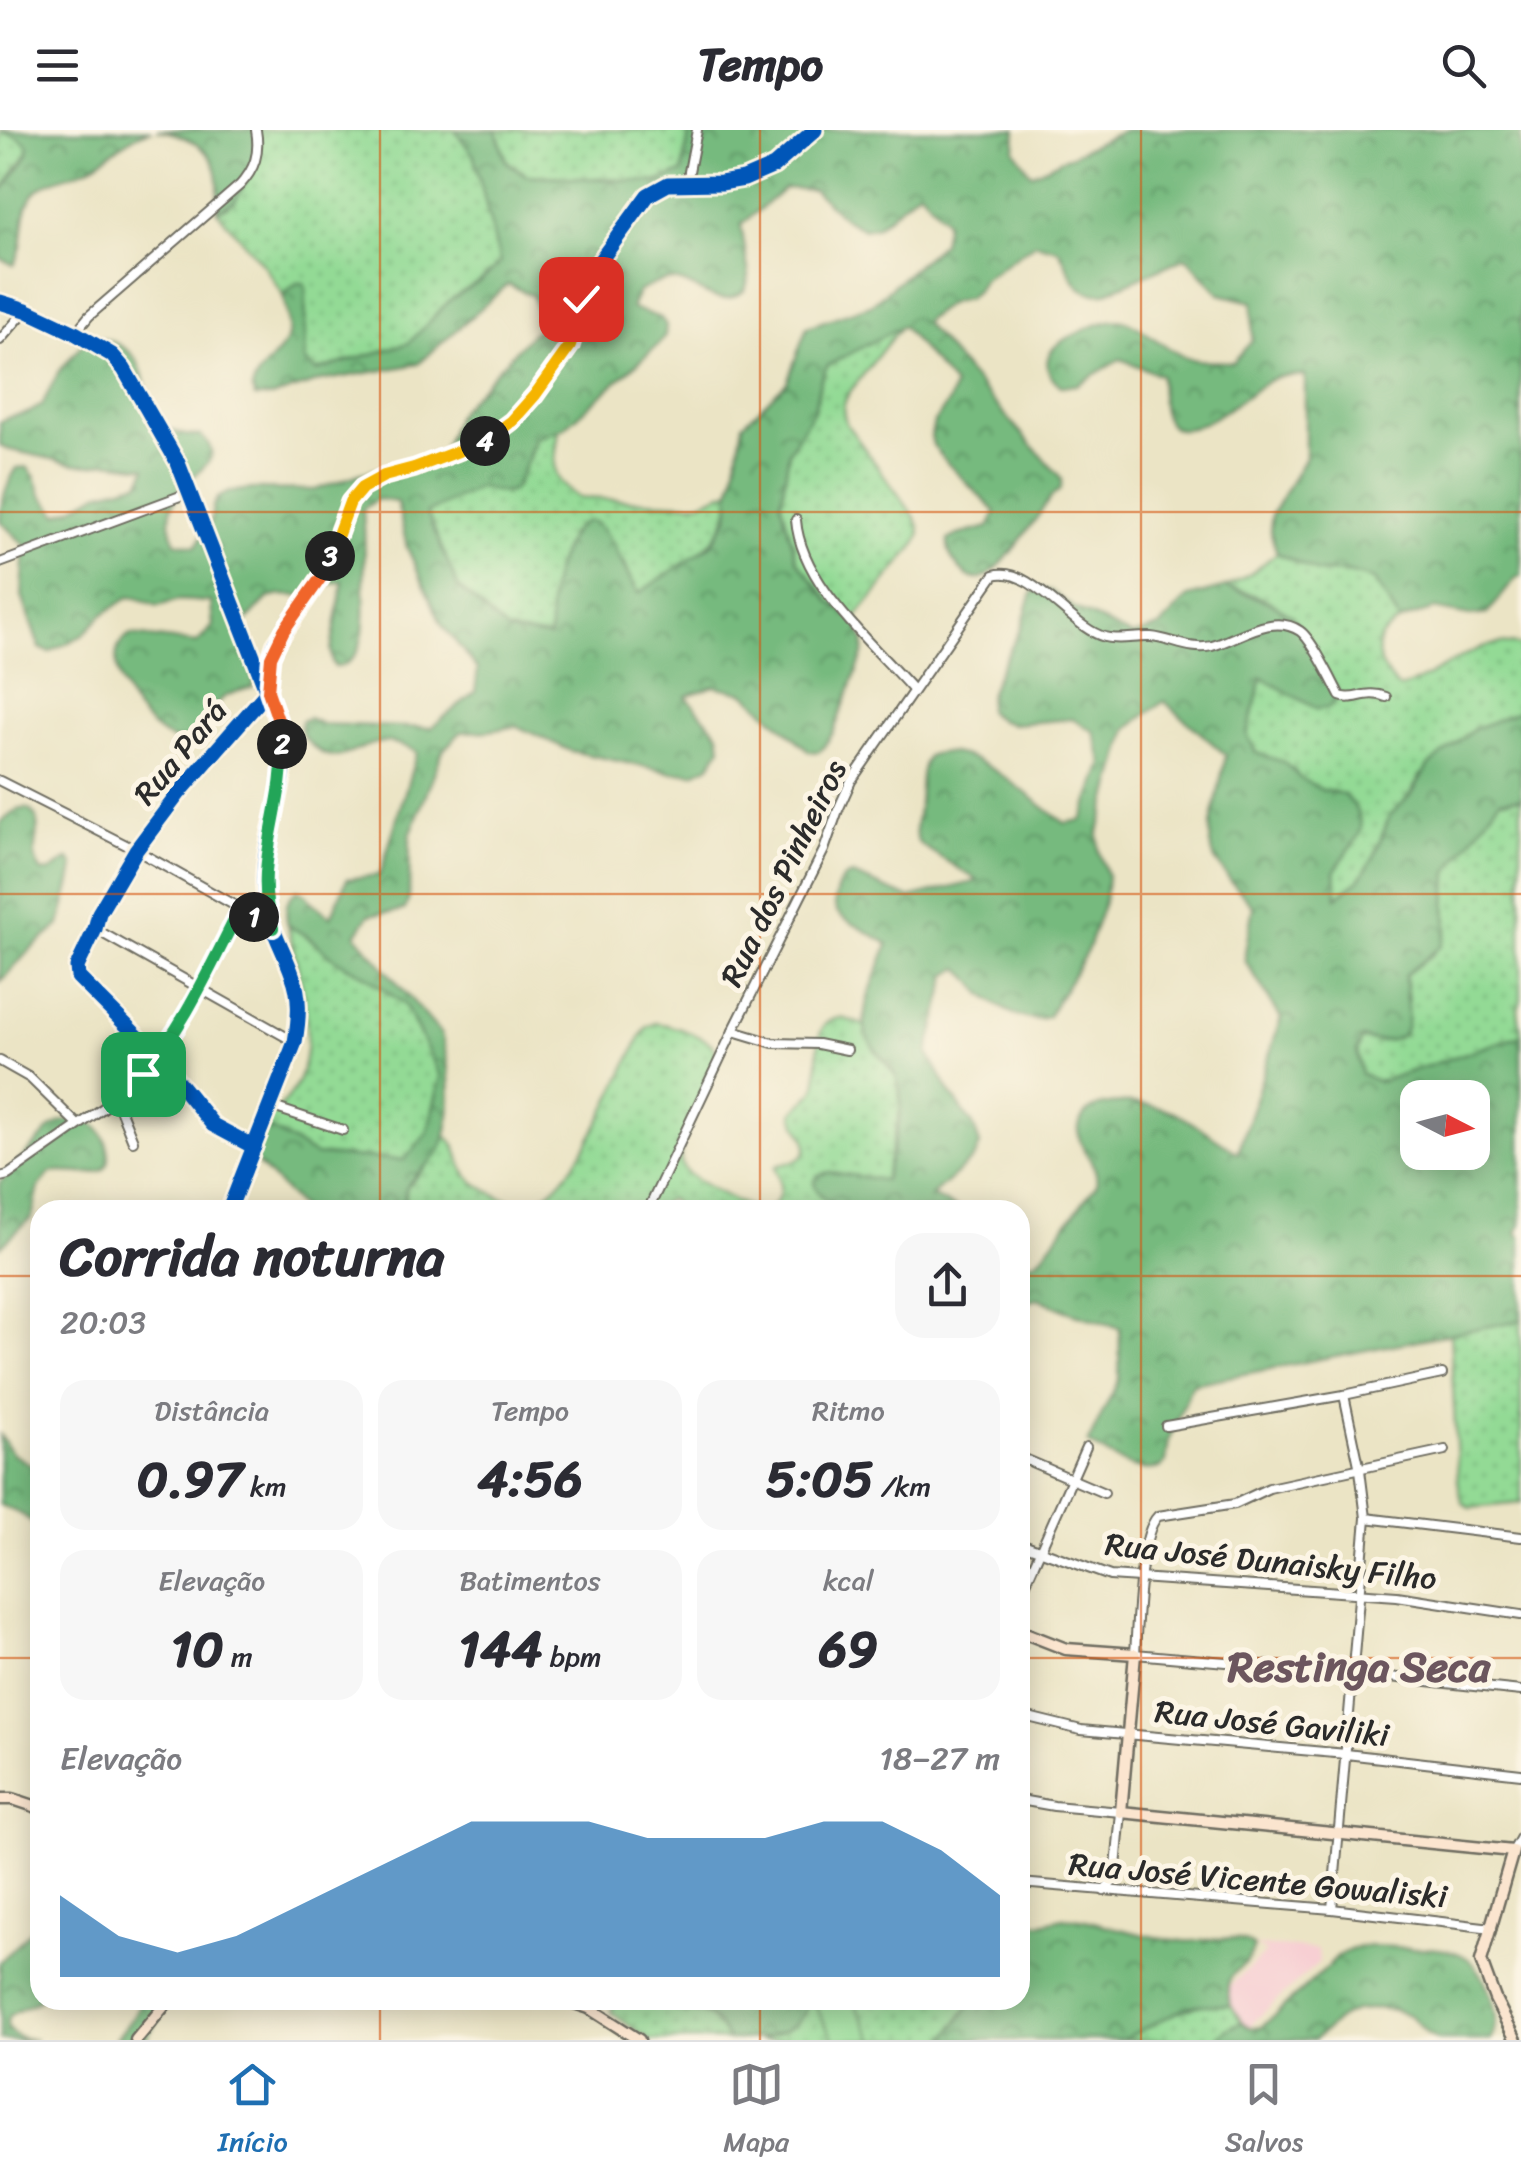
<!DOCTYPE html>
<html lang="pt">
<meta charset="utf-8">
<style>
:root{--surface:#fff;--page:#f7f7f7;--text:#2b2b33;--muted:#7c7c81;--line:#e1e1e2;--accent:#1f6fb2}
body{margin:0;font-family:Sriracha,sans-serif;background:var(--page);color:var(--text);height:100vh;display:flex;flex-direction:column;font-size:38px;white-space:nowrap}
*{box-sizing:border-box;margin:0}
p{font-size:32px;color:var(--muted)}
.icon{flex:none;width:55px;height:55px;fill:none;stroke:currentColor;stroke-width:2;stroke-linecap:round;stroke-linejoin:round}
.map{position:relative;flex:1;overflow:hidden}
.panel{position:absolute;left:30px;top:1070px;width:1000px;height:810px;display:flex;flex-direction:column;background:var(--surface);border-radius:30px;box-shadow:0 5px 25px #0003}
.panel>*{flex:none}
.needle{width:65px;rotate:96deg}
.fabs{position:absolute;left:1400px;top:950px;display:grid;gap:20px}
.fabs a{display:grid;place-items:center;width:90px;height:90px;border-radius:20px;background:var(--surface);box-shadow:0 5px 25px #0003;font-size:50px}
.pin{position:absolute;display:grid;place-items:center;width:85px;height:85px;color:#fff;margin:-42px;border-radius:20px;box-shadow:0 5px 15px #0006}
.km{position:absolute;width:50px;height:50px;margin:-25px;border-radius:50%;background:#222;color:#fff;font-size:28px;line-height:50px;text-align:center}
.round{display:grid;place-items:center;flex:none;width:105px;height:105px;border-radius:30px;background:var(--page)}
.headline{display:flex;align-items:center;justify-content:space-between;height:170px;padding:0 30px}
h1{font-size:55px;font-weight:800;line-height:75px}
.figures{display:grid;grid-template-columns:repeat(3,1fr);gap:15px;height:170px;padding:10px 30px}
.figures div{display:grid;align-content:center;border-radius:25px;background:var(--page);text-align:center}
.figures b{font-size:50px;font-weight:800}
.figures small{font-size:28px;font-weight:400}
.figures p{font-size:28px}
.chart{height:280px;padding:20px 30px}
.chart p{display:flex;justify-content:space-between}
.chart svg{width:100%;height:180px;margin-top:10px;fill:var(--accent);opacity:.7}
header{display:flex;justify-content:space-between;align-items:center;height:130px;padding:0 30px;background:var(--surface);font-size:45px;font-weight:800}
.tab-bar{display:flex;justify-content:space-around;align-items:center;height:140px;border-top:2px solid var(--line);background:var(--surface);font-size:28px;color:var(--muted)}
.tab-bar a{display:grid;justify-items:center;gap:5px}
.tab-bar .active{color:var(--accent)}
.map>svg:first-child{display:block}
.built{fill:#f7cfd3}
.grass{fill:url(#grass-dots);stroke:#5f8260;stroke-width:2.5}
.forest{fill:url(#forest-crowns);stroke:#507254;stroke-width:2.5;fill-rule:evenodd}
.park{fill:#93da95;stroke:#5f8260;stroke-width:2.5}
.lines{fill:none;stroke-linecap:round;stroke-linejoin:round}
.street-casing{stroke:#6e6c61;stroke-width:12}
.secondary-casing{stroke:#6e6c61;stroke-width:15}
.street{stroke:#fff;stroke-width:8}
.secondary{stroke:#fbe5cf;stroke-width:10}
.cycleway-casing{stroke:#fcf5e5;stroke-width:21}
.cycleway{stroke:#0057b8;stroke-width:15}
.split-1-casing{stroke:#fff;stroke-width:20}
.split-2-casing{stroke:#fff;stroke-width:20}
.split-3-casing{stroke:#fff;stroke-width:20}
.split-4-casing{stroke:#fff;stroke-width:20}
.split-5-casing{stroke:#fff;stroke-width:20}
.split-1{stroke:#22a559;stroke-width:12}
.split-2{stroke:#22a559;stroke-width:12}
.split-3{stroke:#f0652b;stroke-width:12}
.split-4{stroke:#f5b400;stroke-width:12}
.split-5{stroke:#f5b400;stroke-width:12}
.grid{fill:none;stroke:#d5540f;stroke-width:2.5;stroke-opacity:0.55}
.labels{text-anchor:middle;stroke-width:10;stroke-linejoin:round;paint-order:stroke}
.street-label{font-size:32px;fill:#2b2b2b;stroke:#fcf5e5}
.district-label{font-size:42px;font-weight:bold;fill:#6c565e;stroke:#fcf5e5}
</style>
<header><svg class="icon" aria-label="menu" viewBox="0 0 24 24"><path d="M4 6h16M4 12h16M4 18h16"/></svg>Tempo<svg class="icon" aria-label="search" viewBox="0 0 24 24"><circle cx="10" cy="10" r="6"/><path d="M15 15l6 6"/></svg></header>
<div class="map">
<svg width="1521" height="1910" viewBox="0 0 1521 1910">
<defs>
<pattern id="grass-dots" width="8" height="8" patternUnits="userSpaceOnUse" patternTransform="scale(2.5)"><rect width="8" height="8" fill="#93da95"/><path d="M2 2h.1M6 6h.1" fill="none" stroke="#7fbb81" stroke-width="1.8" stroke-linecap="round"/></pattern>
<pattern id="forest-crowns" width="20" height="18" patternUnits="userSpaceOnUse" patternTransform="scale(2.5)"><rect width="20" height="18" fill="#76ba7e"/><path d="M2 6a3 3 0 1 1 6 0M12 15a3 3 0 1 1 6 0" fill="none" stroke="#619767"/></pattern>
</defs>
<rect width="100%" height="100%" fill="#fcf5e5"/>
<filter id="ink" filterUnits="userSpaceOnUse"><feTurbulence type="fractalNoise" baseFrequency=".01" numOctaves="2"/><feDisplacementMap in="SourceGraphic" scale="20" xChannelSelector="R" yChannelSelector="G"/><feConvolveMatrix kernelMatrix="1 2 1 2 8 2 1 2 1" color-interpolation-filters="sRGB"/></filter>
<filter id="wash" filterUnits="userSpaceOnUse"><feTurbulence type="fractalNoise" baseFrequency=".0048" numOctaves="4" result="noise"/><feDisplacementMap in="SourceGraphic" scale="40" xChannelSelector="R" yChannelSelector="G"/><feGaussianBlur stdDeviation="2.25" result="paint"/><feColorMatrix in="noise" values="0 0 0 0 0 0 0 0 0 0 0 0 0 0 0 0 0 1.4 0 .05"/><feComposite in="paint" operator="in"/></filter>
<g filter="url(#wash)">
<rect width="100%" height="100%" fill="#ebe4c5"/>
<polygon class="built" points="1254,1816 1318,1819 1319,1832 1245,1900 1225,1860 1266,1822"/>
<g class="grass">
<polygon points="0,0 20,7 28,14 28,22 0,63"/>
<polygon points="255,0 455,0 474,26 501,133 482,150 450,170 409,213 316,241 304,232 306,158 304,154 297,153 283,165 265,137 217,81 228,76"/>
<polygon points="496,0 690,0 682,43 656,52 526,45 507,31"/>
<path d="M901 196 849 263C842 275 842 282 847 295L914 386 919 396 920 405 916 414 855 489 830 472 797 430 781 373 789 321 817 270 820 252 827 236Z"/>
<path d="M557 300H559C555 333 547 348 579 368L689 373 701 372 730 360C735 413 676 438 639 463L629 446 625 433 571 402 551 459 550 508 507 501 458 457 426 382 479 357 504 363 516 357 522 339 529 329 535 308Z"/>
<path d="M1277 423 1317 442H1345L1374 450 1400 491C1393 496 1385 501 1381 507 1371 522 1387 549 1399 558 1438 549 1479 502 1521 516V580L1474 599 1420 646 1405 673 1390 685 1374 727 1359 750 1336 767 1335 740 1359 705 1361 698 1358 684 1336 662 1322 660 1300 648 1293 639 1256 623 1247 604 1262 547 1317 579 1326 541C1306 520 1297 490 1272 473 1260 464 1240 462 1226 457L1250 444Z"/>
<polygon points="1521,668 1521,869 1518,879 1521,905 1379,952 1361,944 1357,921 1362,909 1380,912 1408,871 1405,845 1433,824 1447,799 1446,776 1448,742 1500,670"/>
<path d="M288 796 305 805 346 836 365 845 405 875 441 947 427 1004 404 1030 315 1025 263 995C274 984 286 972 294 959 321 914 299 843 288 796Z"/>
<path d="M842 888 864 895 873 917 898 949 901 977 884 1051 830 1042 818 1045 814 1052 825 1069 842 1078 768 1080C784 1067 782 1054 775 1037 783 1032 791 1034 799 1029 818 1015 796 1000 793 984 799 974 810 969 815 959 824 936 806 889 842 888Z"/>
<path d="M655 893C668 894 703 905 712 915 717 921 716 925 716 932L682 1015C680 1024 679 1031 684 1039 694 1052 739 1073 756 1080H680L670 1069 662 1073 657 1080H405L406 1058 439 1022 446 1006C462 1018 457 1039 473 1051 488 1062 511 1075 530 1072 575 1063 620 947 640 908L646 898Z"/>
<polygon points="1521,1190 1521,1373 1470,1378 1462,1372 1458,1351 1450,1203"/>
<path d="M614 1870H674L673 1878C683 1884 695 1880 706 1884 716 1889 721 1902 729 1910H649L611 1882Z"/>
<path d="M809 1870H973L945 1910H759C780 1902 802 1892 809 1870Z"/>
<polygon points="1208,1873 1231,1875 1242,1892 1227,1899 1215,1910 1122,1910 1177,1882"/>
</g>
<g class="forest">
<path d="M0 0H152C127 5 108 29 85 39 67 48 42 49 31 68 19 87 27 113 14 135L0 128V63L24 31 28 22V15L19 7Z"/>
<path d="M156 0H255V35L235 71 217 81C218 68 220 52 216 39 209 16 179 2 156 0Z"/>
<path d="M455 0H496L506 31 526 45 656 52 682 43 690 0H1016L1015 20 1031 44 1125 0H1521V446L1517 447 1487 484 1470 486 1434 479 1400 491 1374 450 1345 442H1317L1277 423 1270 401 1272 384 1305 328V245C1295 246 1283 245 1274 248 1253 256 1185 322 1167 291 1160 280 1161 258 1160 245L1121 229 1076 255 1061 256C1051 248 1043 236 1050 223 1056 212 1071 207 1082 201 1130 177 1132 197 1172 220 1177 223 1181 226 1186 228 1200 232 1218 231 1233 232L1252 211 1253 172 1220 164 1186 127 1105 163C1070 166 1074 142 1058 119L1035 113 982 150 976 161 968 168 949 173 923 192 1061 348V359L1052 366C1039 383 999 446 980 449 971 450 965 444 959 438 952 429 947 422 948 410L958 405 989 397 996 382 946 332 933 315 931 306 934 292 949 272 954 256 902 196 827 236 820 251 814 280 789 321 781 373 797 430 830 472 855 489 864 511 863 525 833 603 822 619 818 622 809 621 745 563 714 556 686 566 719 604 721 617 710 635 694 643 670 642 571 621 517 596 488 601 461 602 443 620 410 705 409 768 405 779C394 784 381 782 369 785L356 805 441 904C450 934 456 994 439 1022 431 1035 414 1042 407 1057 404 1063 405 1073 405 1080H303L253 1029 263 995 315 1025 404 1030 427 1004 441 947 405 875 365 845 336 830 306 805 288 796C285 783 285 768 297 760L306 764 310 771 331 787 347 749 380 745 417 622C409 618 395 612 386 612 354 612 341 644 309 613 302 606 300 601 301 591L309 588 322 594 431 598 475 562 478 539 442 495 407 417 397 372 377 369 363 379C365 404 365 427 364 452 364 478 371 532 335 537L332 532 331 521 343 451 324 455 313 463 302 466 281 465 268 468 241 497 246 524 254 546 253 557C244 560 230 562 223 568 207 580 208 608 180 610 147 612 88 523 132 505L197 513 213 496 211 472 178 470 158 476 137 468 129 467 102 485 83 505 49 522 40 518 36 508 22 466 25 415 0 391C0 373 7 353 17 338L27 337 35 347 41 364 58 384 73 378 99 363 141 352 146 337 107 332 92 335 75 334 6 319 0 315V292L9 287 28 283 42 275 58 243 89 206C147 214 143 245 151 293L185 305 201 306C228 330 195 341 182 357 177 363 170 379 170 387 169 394 173 405 175 412L196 416 211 390 213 376 218 368 229 362 253 359 315 360 360 344 442 322 458 282 530 205 541 197 533 166 508 154 418 234 320 251 271 267H255L252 258C259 237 286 220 288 205 290 193 285 177 283 165L297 153H304L306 158 304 231 316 241 409 213 450 170 482 150 500 133 474 26ZM785 58 814 60 845 89 864 99 877 96 919 60 946 91 942 113 871 175 807 197 787 252 743 294 734 348 730 360 729 386 711 415 639 463C624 443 617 415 599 396 575 372 553 443 551 460 549 475 550 492 550 507L507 501 458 457 427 383 479 357 504 363 512 361C523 345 528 326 535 308L564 298 659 214 665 205 666 195 661 188 631 178 639 161C648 157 660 150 669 150 697 150 715 184 745 160L749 146 741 95Z"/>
<path d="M1226 457 1272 473 1292 486 1315 528 1326 541 1337 560 1336 569 1329 578 1317 579 1262 548 1247 604 1256 623 1284 632 1300 648 1322 660 1343 664 1353 674 1358 684 1361 698 1359 705 1335 740 1337 767 1359 750 1374 727 1390 685 1411 665 1428 636 1474 599 1521 580V668L1500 670 1448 742 1446 776 1447 799 1441 816 1405 845C1405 885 1423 920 1362 909L1357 921 1361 944 1379 952 1521 905V1095L1517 1102 1521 1109V1190L1192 1254 1169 1309 1166 1332 1162 1337C1136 1347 1109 1325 1088 1313L1119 1249 1120 1198 1066 1181 1038 1168 1020 1175V1133L1034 1132 1042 1126 1096 1055C1101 1032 1075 1020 1079 997 1085 961 1154 973 1177 984 1198 995 1218 1010 1238 1023L1281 888 1246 832 1245 823 1253 776 1229 749 1215 730 1210 715 1211 695 1226 625 1164 571 1128 598 1098 705 1099 722 1107 745 1105 769 1087 821 1048 886C1029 897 997 877 982 863 974 855 969 846 960 838L948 845 928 923 949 961 973 995 980 1015 975 1027 931 1066 960 1080H844L825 1069 817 1061 814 1052 818 1045 830 1042 884 1050C891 1021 911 970 894 943 884 927 867 916 865 897 861 871 881 839 888 814 879 808 869 803 859 797 843 788 829 783 837 761 840 751 843 747 853 745L909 768 978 751C969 744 920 716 918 712 912 701 918 684 919 673 921 656 919 641 927 626 972 607 1030 670 1065 693L1082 690 1103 634 1094 601 1072 589 1013 594 1001 591 988 582C985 555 1013 519 1023 493 1026 482 1028 472 1033 462L1042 459 1051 461 1074 478 1132 506 1160 497 1188 467ZM1418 968H1472V1022H1418Z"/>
<path d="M27 678C52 693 22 717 42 742L51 741 69 729 74 735C72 756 64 775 60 795L31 819 0 852V693L17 680Z"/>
<path d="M75 989C84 989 91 991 97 997 106 1007 117 1034 100 1041 86 1047 65 1039 50 1043L39 1057 32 1087 0 1117V1052L51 998 61 992Z"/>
<polygon points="0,1305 13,1324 40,1340 40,1399 23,1385 0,1375"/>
<path d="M1063 1788 1081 1789C1114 1797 1149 1808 1183 1811 1207 1813 1234 1801 1254 1817 1247 1843 1218 1839 1231 1875H1196L1177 1882 1122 1910H945L973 1870H1020V1842C1031 1836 1037 1831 1036 1818L1032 1815 1020 1818V1792L1043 1793Z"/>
<path d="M40 1795V1869C31 1876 18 1879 9 1886 0 1905 24 1909 36 1910H0V1832L32 1799Z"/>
<path d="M1368 1816C1384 1816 1400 1818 1416 1818 1456 1819 1475 1821 1490 1864 1496 1880 1499 1894 1491 1910H1438L1427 1904 1411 1886 1395 1880 1375 1878 1354 1881 1343 1886 1314 1910H1215L1227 1899 1242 1892C1248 1898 1253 1899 1262 1897L1339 1826 1353 1818Z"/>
<polygon points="142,1870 170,1870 145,1910 115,1910 133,1887"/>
<path d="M674 1870H809C801 1906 759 1910 729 1910 721 1902 716 1889 706 1884 695 1880 683 1884 673 1878Z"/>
</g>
<polygon class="park" points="812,1870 853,1870 874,1910 834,1910"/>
</g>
<g filter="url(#ink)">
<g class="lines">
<g class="street-casing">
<g id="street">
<polyline points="687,52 697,0"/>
<path d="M75 203 89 186 240 55C255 39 260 23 256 0"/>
<polyline points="0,210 26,180"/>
<path d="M796 390C801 454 872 513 913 560"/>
<polyline points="0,433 191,362"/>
<polyline points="0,651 136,720 273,797"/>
<polyline points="95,799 295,912"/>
<polyline points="733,901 773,913 818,914 847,920"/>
<polyline points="0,931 30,948 78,995"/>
<polyline points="116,969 133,1011"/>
<polyline points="270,976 343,1000"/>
<polyline points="254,1017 213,995 158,927 78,847 77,837 95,799 99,783 136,720 179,663 268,561 271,527 275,515 322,446 350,372 362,358 384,346 415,338 486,310 512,291 535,265 570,216 577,194 581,169 589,146 648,65 668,54 721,53 744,49 774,36 815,0"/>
<polyline points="0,1047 8,1045 116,969 143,944 158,927 199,859 240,779"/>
<path d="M648 1080 733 901 824 720 838 680 851 651 994 445C1030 434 1072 499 1105 507 1120 511 1136 506 1151 507 1172 509 1191 521 1212 516 1238 509 1272 482 1300 501 1312 509 1332 551 1340 566 1354 572 1366 559 1386 567"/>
<polyline points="1166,1296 1344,1265 1442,1244"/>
<path d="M1445 1320 1269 1358 1235 1374 1158 1386C1139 1404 1137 1495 1135 1524L1352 1543 1521 1561"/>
<polyline points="1020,1327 1104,1363"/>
<polyline points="1366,1388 1521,1407"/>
<polyline points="1020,1413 1110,1446 1397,1466 1521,1485"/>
<polyline points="1020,1466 1086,1317"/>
<polyline points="1020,1585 1081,1600 1346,1624 1521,1644"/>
<polyline points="1020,1670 1054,1676 1121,1682 1115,1749 1104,1761"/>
<polyline points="1513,1721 1521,1707"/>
<polyline points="1020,1753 1332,1779 1492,1798"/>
<polyline points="1332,1779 1366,1388 1360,1340 1344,1265"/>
</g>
</g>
<g class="secondary-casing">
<g id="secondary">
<path d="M0 172 26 180 75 203 112 225 124 239 178 333 278 590C281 607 285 625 283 643 278 683 260 723 265 764 268 795 282 816 292 844 301 866 299 889 295 912L229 1080"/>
<polyline points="1020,1501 1066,1519 1135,1524 1121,1682 1513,1721 1481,1831 1495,1869 1516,1910"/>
<polyline points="0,1669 13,1669 40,1678"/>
<polyline points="565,1870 589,1878 639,1910"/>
<polyline points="136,1910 169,1870"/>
</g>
</g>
<use href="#street" class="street"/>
<use href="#secondary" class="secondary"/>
<g class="cycleway-casing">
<g id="cycleway">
<path d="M0 172 26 180 75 203 112 225 124 239 178 333 278 590C281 607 285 625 283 643 278 683 260 723 265 764 268 795 282 816 292 844 301 866 299 889 295 912L229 1080"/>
<polyline points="254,1017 213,995 158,927 78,847 77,837 95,799 99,783 136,720 179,663 268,561 271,527 275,515 322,446 350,372 362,358 384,346 415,338 486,310 512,291 535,265 570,216 577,194 581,169 589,146 648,65 668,54 721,53 744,49 774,36 815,0"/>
</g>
</g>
<use href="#cycleway" class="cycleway"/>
</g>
</g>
<g class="lines" filter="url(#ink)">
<g class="split-1-casing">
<path id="split-1" d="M143 944C185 896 211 835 240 779L254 787"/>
</g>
<g class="split-2-casing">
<path id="split-2" d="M254 787 273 798C251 735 286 677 282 614"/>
</g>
<g class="split-3-casing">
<polyline id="split-3" points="282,614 278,590 268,561 271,527 284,500 322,446 330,426"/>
</g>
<g class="split-4-casing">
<polyline id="split-4" points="330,426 350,372 362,358 384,346 414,338 485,311"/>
</g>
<g class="split-5-casing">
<polyline id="split-5" points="485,311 512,291 535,265 570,216 577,194 581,169"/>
</g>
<use href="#split-1" class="split-1"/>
<use href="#split-2" class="split-2"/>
<use href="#split-3" class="split-3"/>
<use href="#split-4" class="split-4"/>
<use href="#split-5" class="split-5"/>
</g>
<path class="grid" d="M380 0V1080M760 0V1080M1141 0V1910M0 382H1521M0 764H1521M0 1146H40M1020 1146H1521M0 1528H40M1020 1528H1521M380 1870V1910M760 1870V1910"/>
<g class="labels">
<g class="street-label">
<text transform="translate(180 622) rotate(-50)" y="11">Rua Pará</text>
<text transform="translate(783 743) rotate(-64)" y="11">Rua dos Pinheiros</text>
<text transform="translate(1271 1431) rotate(6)" y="11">Rua José Dunaisky Filho</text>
<text transform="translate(1272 1593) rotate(6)" y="11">Rua José Gaviliki</text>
<text transform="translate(1258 1750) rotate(5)" y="11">Rua José Vicente Gowaliski</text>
</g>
<g class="district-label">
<text x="1359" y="1551">Restinga Seca</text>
</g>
</g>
</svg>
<div class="fabs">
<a><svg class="needle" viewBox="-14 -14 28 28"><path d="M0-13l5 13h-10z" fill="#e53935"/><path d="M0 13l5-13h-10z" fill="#7c7c81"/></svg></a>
</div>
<div class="pin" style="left:143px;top:944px;background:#1e9e55"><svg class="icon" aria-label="arrive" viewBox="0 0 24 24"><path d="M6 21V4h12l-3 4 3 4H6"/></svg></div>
<div class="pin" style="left:581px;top:169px;background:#d93025"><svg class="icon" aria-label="check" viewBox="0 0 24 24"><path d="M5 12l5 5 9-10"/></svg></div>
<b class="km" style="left:254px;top:787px">1</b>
<b class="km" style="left:282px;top:614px">2</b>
<b class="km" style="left:330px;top:426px">3</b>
<b class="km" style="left:485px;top:311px">4</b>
<section class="panel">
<div class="headline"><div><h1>Corrida noturna</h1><p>20:03</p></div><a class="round"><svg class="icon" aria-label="share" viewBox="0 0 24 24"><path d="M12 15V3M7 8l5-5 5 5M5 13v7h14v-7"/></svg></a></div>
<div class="figures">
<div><p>Distância</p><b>0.97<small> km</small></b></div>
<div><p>Tempo</p><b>4:56</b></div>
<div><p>Ritmo</p><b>5:05<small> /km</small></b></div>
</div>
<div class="figures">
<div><p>Elevação</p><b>10<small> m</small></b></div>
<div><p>Batimentos</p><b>144<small> bpm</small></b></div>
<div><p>kcal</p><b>69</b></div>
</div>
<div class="chart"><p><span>Elevação</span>18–27 m</p>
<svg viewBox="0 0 160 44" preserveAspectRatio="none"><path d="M0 44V24L10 34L20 38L30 34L40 27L50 20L60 13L70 6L80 6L90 6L100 10L110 10L120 10L130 6L140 6L150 13L160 24V44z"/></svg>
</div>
</section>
</div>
<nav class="tab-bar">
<a class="active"><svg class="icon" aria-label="home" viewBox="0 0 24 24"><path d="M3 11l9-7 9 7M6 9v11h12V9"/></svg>Início</a>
<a><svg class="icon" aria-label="map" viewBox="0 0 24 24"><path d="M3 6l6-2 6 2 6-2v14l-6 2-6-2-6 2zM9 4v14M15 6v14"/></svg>Mapa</a>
<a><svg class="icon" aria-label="saved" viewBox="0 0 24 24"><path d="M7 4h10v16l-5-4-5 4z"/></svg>Salvos</a>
</nav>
